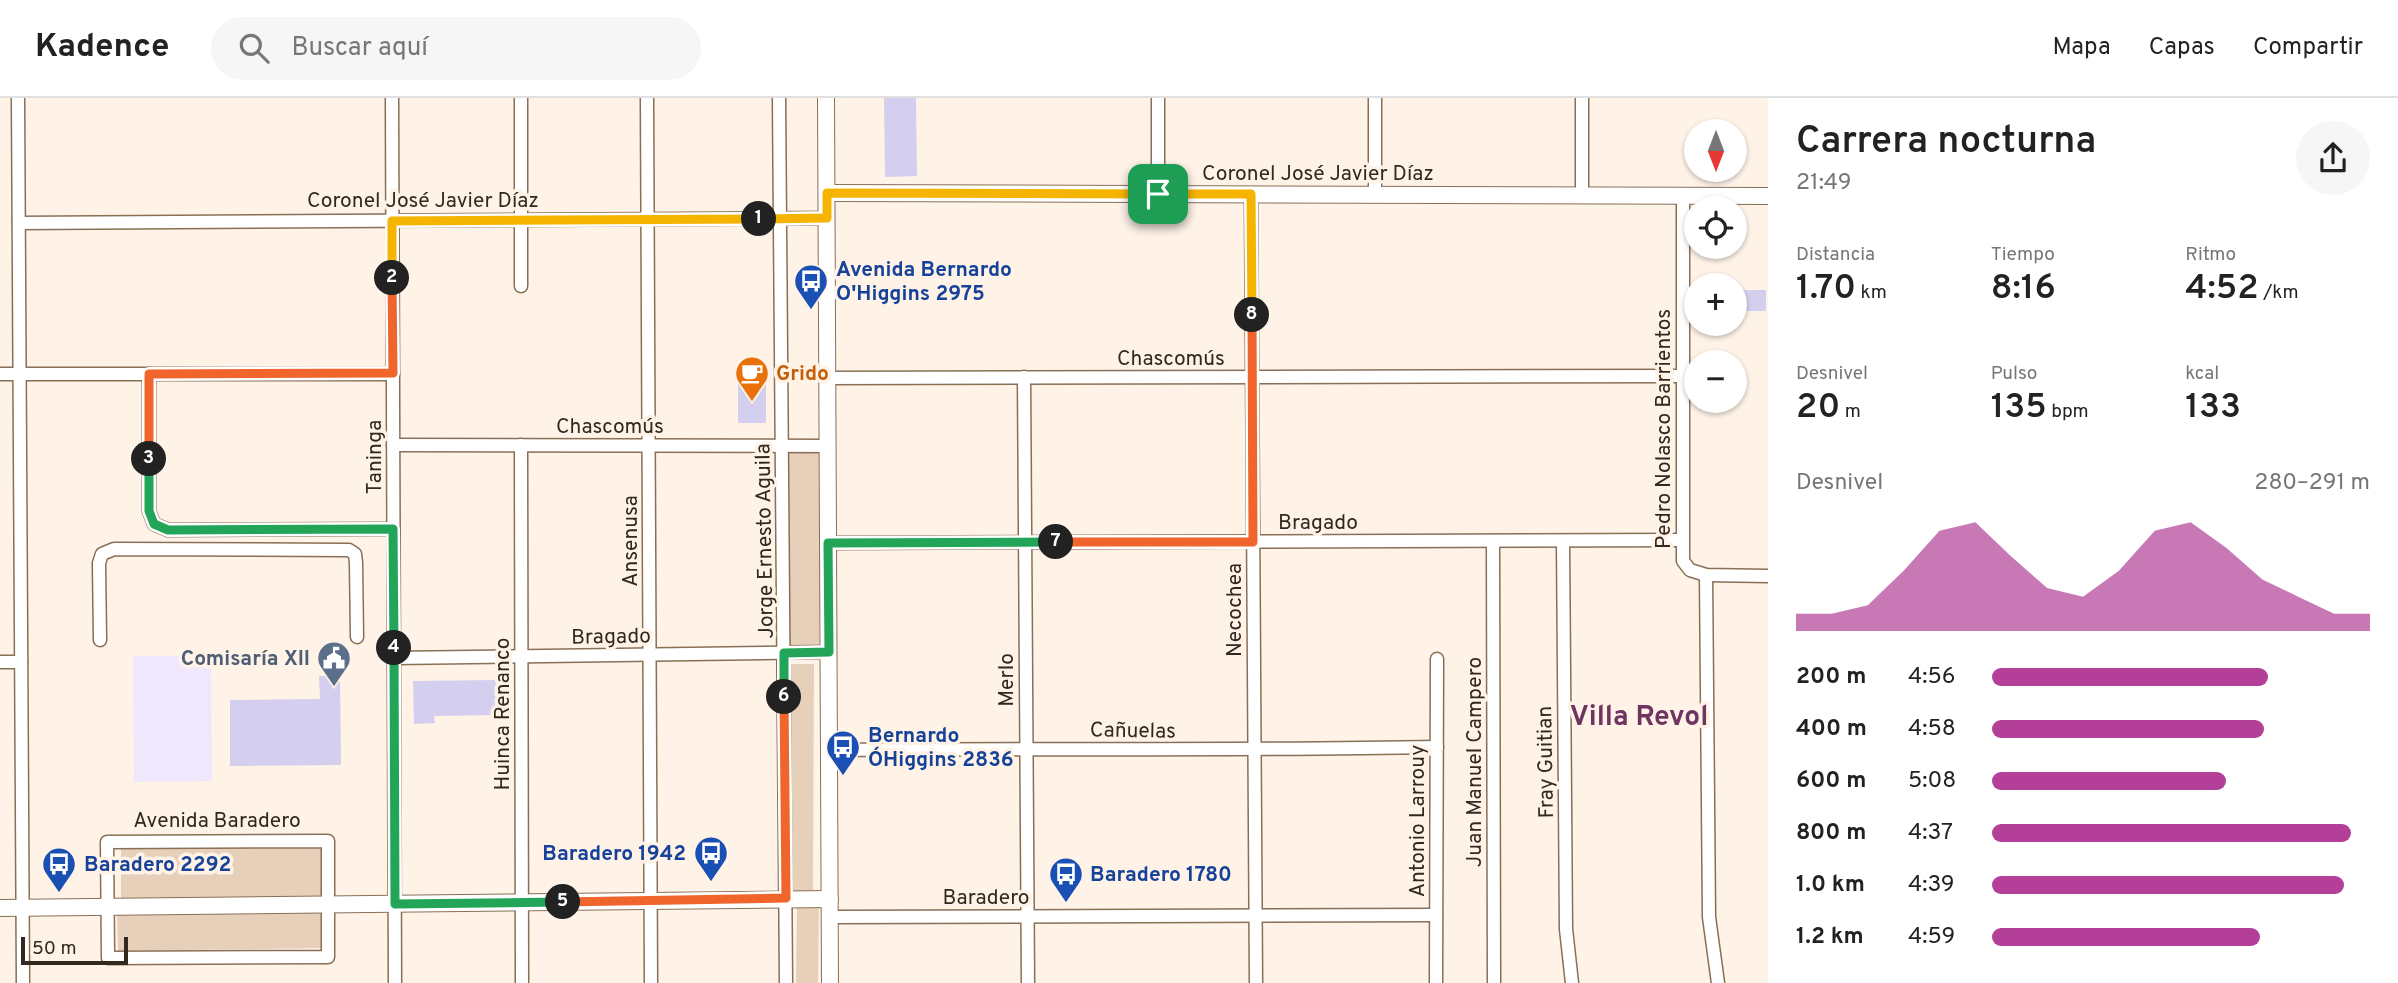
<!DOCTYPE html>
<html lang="es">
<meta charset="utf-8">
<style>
:root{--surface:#fff;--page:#f6f6f6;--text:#222;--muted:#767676;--line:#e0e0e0;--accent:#b33f98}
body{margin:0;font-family:Overpass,sans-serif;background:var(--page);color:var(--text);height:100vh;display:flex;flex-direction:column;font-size:26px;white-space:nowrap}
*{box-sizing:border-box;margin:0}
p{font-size:23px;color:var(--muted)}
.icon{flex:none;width:38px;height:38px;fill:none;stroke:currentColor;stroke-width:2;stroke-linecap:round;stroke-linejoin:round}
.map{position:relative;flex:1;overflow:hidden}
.drawer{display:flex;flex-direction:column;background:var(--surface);width:630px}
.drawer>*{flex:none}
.needle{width:46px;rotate:180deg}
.tools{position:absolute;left:1684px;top:21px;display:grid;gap:14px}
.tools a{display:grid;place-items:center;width:63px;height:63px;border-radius:50%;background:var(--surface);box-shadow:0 2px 5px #0004;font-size:35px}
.scale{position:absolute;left:21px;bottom:18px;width:107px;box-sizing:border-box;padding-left:7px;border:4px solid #33281d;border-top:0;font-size:19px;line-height:24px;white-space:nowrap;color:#33281d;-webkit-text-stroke:5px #fff3e8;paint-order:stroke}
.pin{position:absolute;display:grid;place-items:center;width:60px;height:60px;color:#fff;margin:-30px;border-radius:14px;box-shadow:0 4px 10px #0006}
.km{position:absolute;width:35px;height:35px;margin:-18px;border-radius:50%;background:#222;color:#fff;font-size:19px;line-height:35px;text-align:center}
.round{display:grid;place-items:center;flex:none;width:74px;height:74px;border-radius:37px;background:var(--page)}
.head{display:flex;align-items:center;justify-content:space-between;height:119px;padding:0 28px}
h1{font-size:38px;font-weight:600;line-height:52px}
.stats{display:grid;grid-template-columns:repeat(3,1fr);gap:10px;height:119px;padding:7px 28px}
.stats div{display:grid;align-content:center}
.stats b{font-size:35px;font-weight:600}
.stats small{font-size:19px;font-weight:400}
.stats p{font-size:19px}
.chart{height:196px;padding:14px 28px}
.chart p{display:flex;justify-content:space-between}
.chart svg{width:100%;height:126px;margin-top:7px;fill:var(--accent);opacity:.7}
ul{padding:0 28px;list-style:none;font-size:23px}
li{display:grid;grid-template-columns:112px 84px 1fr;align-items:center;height:52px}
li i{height:18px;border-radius:9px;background:var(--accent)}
header{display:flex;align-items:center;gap:42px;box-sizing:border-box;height:98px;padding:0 35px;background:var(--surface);border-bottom:2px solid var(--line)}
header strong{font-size:33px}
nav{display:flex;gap:38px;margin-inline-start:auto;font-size:24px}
.search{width:490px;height:63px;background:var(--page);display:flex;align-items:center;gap:18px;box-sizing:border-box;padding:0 24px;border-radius:38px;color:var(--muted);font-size:26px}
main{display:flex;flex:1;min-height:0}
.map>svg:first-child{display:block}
.industrial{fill:#efe7fc}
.green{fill:#e7d0ba}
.building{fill:#d4cfee}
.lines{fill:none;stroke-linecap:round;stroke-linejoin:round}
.street-casing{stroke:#896f56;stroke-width:15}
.secondary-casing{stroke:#896f56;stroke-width:18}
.street{stroke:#fff;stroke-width:12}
.secondary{stroke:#fff;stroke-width:16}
.split-1-casing{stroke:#fff;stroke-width:14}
.split-2-casing{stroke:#fff;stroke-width:14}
.split-3-casing{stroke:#fff;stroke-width:14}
.split-4-casing{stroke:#fff;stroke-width:14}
.split-5-casing{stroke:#fff;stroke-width:14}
.split-6-casing{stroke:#fff;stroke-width:14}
.split-7-casing{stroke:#fff;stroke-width:14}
.split-8-casing{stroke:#fff;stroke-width:14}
.split-9-casing{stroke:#fff;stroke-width:14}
.split-1{stroke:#f5b400;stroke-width:9}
.split-2{stroke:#f5b400;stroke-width:9}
.split-3{stroke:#f0652b;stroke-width:9}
.split-4{stroke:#22a559;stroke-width:9}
.split-5{stroke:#22a559;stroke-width:9}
.split-6{stroke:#f0652b;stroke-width:9}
.split-7{stroke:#22a559;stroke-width:9}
.split-8{stroke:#f0652b;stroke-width:9}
.split-9{stroke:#f5b400;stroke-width:9}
.labels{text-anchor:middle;stroke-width:7;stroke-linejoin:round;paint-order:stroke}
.street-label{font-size:21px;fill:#33281d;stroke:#fff3e8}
.transit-label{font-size:21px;font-weight:bold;fill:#164399;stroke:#fff3e8;text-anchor:start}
.food-label{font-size:21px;font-weight:bold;fill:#c56008;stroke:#fff3e8;text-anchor:start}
.service-label{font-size:21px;font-weight:bold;fill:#4e5e75;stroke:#fff3e8;text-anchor:end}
.district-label{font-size:28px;font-weight:bold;fill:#6f3560;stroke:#fff3e8}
</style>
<header>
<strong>Kadence</strong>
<div class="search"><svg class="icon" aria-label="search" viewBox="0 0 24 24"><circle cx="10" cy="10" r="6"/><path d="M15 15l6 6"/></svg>Buscar aquí</div>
<nav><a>Mapa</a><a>Capas</a><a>Compartir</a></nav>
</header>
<main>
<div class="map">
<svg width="1768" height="885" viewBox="0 0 1768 885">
<rect width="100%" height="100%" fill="#fff3e8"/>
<polygon class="industrial" points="133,558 211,558 212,683 134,684"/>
<g class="green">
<polygon points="788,352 821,352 819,550 789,550"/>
<polygon points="788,566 814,566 813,793 787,793"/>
<polygon points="121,749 321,751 321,801 121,800"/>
<polygon points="797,808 819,808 818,885 796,885"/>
<polygon points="323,813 323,850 118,853 117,816"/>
</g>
<g class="building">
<polygon points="884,0 916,0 917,78 885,79"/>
<rect x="1734" y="192" width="32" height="21"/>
<polygon points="738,277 760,277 760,285 766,285 766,325 738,325"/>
<polygon points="319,578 340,578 341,667 230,668 230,602 320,601"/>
<polygon points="498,582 498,617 434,618 435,625 414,626 413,583"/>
</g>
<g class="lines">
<g class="street-casing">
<g id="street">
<polyline points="18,0 23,885"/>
<polyline points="392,0 395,885"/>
<polyline points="647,0 651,885"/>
<polyline points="779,0 786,885"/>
<polyline points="1158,96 1158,0"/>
<polyline points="1251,96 1256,885"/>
<polyline points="1375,96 1375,0"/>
<polyline points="1582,98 1582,0"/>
<polyline points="1683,98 1683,463 1690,472 1706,477 1768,478"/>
<polyline points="19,125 827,120"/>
<polyline points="521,188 521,0"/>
<polyline points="0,276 393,276"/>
<polyline points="149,276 149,413 154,426 168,432 393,431"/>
<polyline points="1024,279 1028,885"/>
<polyline points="827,280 1682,278"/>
<polyline points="393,347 828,348"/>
<polyline points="521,347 522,885"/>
<polyline points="1493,443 1494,885"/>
<polyline points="1563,443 1566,831 1572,885"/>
<polyline points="828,445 1682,442"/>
<polyline points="1706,477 1709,819 1718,885"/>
<polyline points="100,542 99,465 102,456 114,451 349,452 355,456 356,465 357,539"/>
<polyline points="394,560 829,554"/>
<polyline points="0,564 21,564"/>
<path d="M829 652C1032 650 1234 653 1437 649"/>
<polygon points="328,743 328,859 108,860 107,744"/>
<polyline points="830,819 1436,817"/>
<polyline points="1436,885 1437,561"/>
</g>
</g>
<g class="secondary-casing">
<g id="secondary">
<polyline points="826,0 830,885"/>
<polyline points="827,95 1768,98"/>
<polyline points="0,810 830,801"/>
</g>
</g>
<use href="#street" class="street"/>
<use href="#secondary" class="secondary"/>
</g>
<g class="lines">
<g class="split-1-casing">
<polyline id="split-1" points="759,121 827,120 827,95 1158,96"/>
</g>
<g class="split-2-casing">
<polyline id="split-2" points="392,180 392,123 759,121"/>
</g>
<g class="split-3-casing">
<polyline id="split-3" points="149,361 149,276 393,275 392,180"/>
</g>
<g class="split-4-casing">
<polyline id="split-4" points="149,361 149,413 154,426 168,432 393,431 394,550"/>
</g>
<g class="split-5-casing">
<polyline id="split-5" points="394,550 395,806 563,804"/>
</g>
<g class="split-6-casing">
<polyline id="split-6" points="563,804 786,800 784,599"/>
</g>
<g class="split-7-casing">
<polyline id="split-7" points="784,599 784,555 829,554 828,445 1056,444"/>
</g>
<g class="split-8-casing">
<polyline id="split-8" points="1056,444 1253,444 1252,217"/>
</g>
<g class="split-9-casing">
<polyline id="split-9" points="1158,96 1251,96 1252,217"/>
</g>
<use href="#split-1" class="split-1"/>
<use href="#split-2" class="split-2"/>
<use href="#split-3" class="split-3"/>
<use href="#split-4" class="split-4"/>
<use href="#split-5" class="split-5"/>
<use href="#split-6" class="split-6"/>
<use href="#split-7" class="split-7"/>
<use href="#split-8" class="split-8"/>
<use href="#split-9" class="split-9"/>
</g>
<defs>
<g id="bus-pin" transform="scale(1.75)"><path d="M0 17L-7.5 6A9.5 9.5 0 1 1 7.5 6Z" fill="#1a4fb4" stroke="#fff3e8"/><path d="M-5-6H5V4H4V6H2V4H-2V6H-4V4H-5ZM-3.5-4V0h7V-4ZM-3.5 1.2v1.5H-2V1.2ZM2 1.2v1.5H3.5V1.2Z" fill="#fff"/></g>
<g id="cafe-pin" transform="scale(1.75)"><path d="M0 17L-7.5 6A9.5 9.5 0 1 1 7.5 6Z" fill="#e8710a" stroke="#fff3e8"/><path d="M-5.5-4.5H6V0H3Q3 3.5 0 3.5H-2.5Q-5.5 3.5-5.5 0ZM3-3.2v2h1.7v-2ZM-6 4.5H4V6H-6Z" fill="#fff"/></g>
<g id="civic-pin" transform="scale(1.75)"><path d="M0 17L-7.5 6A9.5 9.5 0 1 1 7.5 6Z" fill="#5c6f8a" stroke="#fff3e8"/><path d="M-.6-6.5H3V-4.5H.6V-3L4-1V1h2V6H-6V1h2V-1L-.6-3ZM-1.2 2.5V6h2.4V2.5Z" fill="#fff"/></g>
</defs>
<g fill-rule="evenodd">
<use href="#bus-pin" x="811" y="183"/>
<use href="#cafe-pin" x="752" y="275"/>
<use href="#civic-pin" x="334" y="560"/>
<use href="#bus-pin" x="843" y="649"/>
<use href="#bus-pin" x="711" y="755"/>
<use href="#bus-pin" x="59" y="766"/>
<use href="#bus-pin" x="1066" y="776"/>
</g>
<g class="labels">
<g class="street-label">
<text x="1318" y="82">Coronel José Javier Díaz</text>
<text x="423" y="109">Coronel José Javier Díaz</text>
<text x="1171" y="267">Chascomús</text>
<text x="610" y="335">Chascomús</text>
<text transform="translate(1663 331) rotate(-90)" y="7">Pedro Nolasco Barrientos</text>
<text transform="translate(374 359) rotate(-90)" y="7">Taninga</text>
<text x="1318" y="431">Bragado</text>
<text transform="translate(630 443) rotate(-90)" y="7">Ansenusa</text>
<text transform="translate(764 443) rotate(-91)" y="7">Jorge Ernesto Aguila</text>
<text transform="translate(1234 512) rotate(-90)" y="7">Necochea</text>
<text transform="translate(611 538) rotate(-1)" y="7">Bragado</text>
<text transform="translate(1006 582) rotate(-90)" y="7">Merlo</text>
<text transform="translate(502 616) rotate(-90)" y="7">Huinca Renanco</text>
<text transform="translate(1133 632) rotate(1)" y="7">Cañuelas</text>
<text transform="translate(1474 664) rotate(-90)" y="7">Juan Manuel Campero</text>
<text transform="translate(1545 664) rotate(-91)" y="7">Fray Guitian</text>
<text x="217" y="729">Avenida Baradero</text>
<text transform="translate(1417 723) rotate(-90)" y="7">Antonio Larrouy</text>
<text x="986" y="806">Baradero</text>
</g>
<g class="transit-label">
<text x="836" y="178">Avenida Bernardo<tspan x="836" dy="24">O'Higgins 2975</tspan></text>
<text x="868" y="644">Bernardo<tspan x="868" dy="24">O´Higgins 2836</tspan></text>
<text x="686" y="762" text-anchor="end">Baradero 1942</text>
<text x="84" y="773">Baradero 2292</text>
<text x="1090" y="783">Baradero 1780</text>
</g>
<g class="food-label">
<text x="776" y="282">Grido</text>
</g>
<g class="service-label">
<text x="310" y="567">Comisaría XII</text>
</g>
<g class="district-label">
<text x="1639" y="627">Villa Revol</text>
</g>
</g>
</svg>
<div class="tools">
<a><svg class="needle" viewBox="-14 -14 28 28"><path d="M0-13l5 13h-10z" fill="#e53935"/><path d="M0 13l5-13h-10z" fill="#767676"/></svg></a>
<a><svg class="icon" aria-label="locate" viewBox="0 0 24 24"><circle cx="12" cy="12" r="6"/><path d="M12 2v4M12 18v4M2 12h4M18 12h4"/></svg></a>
<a>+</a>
<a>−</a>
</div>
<div class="scale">50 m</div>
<div class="pin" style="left:1158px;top:96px;background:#1e9e55"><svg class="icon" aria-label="arrive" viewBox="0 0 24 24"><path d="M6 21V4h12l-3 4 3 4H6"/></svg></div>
<b class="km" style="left:759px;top:121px">1</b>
<b class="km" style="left:392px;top:180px">2</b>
<b class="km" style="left:149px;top:361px">3</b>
<b class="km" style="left:394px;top:550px">4</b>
<b class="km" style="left:563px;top:804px">5</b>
<b class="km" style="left:784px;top:599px">6</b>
<b class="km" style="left:1056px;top:444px">7</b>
<b class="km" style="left:1252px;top:217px">8</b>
</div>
<section class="drawer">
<div class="head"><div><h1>Carrera nocturna</h1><p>21:49</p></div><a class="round"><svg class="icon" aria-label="share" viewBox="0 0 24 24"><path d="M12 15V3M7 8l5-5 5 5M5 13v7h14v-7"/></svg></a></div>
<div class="stats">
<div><p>Distancia</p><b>1.70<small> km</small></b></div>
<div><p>Tiempo</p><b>8:16</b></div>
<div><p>Ritmo</p><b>4:52<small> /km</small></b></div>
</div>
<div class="stats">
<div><p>Desnivel</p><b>20<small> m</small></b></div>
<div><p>Pulso</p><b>135<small> bpm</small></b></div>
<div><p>kcal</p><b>133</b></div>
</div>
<div class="chart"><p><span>Desnivel</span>280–291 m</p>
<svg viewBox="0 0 160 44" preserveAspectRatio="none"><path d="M0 44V38L10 38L20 35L30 23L40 9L50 6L60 18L70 29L80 32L90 23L100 9L110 6L120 15L130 26L140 32L150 38L160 38V44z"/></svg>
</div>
<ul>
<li><b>200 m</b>4:56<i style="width:73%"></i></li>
<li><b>400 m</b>4:58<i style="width:72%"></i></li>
<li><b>600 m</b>5:08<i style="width:62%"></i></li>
<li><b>800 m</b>4:37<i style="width:95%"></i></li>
<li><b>1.0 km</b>4:39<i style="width:93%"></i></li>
<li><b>1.2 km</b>4:59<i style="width:71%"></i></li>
</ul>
</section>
</main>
